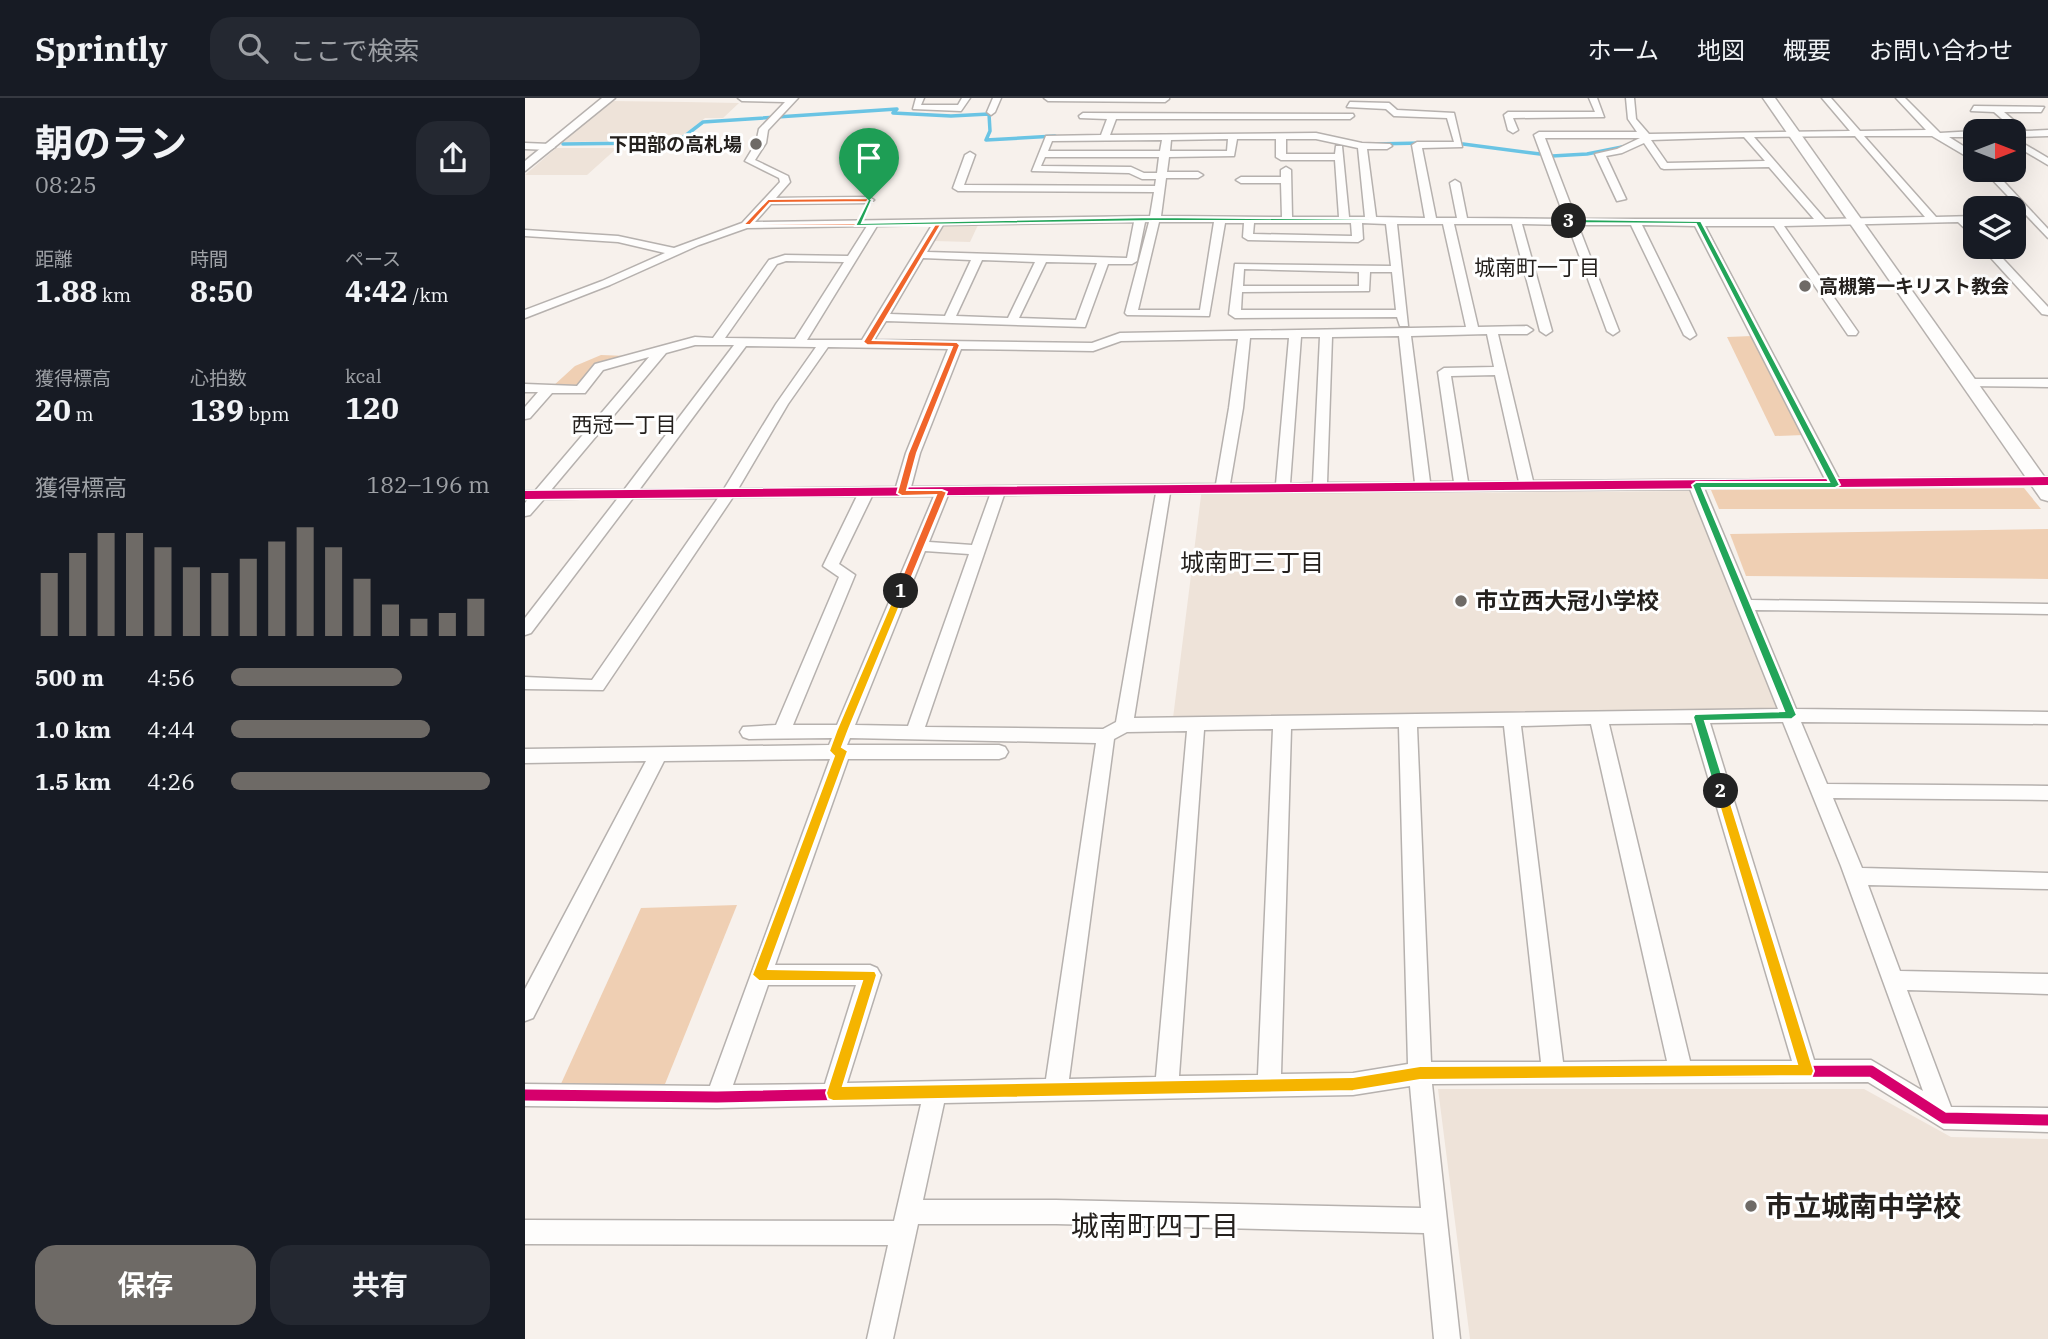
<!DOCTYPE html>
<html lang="ja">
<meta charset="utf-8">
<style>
:root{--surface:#171b24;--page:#242831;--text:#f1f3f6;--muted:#9ea1a6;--line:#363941;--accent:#6e6a66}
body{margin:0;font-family:"IBM Plex Serif","Noto Sans JP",serif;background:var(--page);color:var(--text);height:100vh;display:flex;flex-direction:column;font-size:26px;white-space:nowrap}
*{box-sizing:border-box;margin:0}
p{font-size:23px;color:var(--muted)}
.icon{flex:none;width:38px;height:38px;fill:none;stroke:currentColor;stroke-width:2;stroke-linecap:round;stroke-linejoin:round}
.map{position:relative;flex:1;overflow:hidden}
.drawer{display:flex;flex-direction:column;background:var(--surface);width:525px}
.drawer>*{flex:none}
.needle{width:46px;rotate:90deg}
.tools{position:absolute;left:1438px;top:21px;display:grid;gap:14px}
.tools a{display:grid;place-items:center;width:63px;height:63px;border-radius:14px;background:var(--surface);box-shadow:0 7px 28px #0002;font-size:35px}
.pin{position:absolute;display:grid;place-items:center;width:60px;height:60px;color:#fff;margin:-72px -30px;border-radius:50% 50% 50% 0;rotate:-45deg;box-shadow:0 0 7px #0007}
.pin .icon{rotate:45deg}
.km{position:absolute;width:35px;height:35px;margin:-18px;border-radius:50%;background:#222;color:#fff;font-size:19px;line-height:35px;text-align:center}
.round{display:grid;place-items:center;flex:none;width:74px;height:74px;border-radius:21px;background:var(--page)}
.overview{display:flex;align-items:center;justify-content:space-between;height:119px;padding:0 35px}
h1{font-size:38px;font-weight:700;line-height:52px}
.figures{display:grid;grid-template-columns:repeat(3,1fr);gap:10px;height:119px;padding:7px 35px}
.figures div{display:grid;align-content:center}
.figures b{font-size:30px;font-weight:700}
.figures small{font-size:19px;font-weight:400}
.figures p{font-size:19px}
.chart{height:196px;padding:14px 35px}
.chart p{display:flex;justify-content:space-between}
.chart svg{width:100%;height:126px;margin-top:7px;stroke:var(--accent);stroke-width:6}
.action{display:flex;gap:14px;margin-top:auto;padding:14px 35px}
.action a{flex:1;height:80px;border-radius:21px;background:var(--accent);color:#fff;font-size:28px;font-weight:700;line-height:80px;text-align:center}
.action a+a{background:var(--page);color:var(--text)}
ul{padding:0 35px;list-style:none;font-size:23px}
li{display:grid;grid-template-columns:112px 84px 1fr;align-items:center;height:52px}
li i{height:18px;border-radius:9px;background:var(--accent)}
header{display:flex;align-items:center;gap:42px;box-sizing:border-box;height:98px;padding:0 35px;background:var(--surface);border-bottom:2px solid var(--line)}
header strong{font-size:33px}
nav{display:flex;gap:38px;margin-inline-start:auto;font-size:24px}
.search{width:490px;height:63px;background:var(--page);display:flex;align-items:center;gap:18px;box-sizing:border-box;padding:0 24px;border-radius:21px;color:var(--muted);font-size:26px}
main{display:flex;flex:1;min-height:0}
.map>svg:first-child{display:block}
.built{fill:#eee3d9}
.green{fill:#efcfb3}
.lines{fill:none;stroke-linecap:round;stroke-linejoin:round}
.stream{stroke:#6ac4e4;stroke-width:3.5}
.minor-casing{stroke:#b6b1ae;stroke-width:3}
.tertiary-casing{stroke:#b6b1ae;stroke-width:3}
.minor{fill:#fefdfc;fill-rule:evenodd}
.tertiary{fill:#fefdfc;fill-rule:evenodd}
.cycleway-far1-casing{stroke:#fff;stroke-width:11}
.cycleway-casing{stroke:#fff;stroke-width:16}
.cycleway-far1{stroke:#d6006c;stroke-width:8}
.cycleway{stroke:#d6006c;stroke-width:11}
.split-1{fill:#f0652b;stroke:#fff;stroke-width:2}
.split-2{fill:#f5b400;stroke:#fff;stroke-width:2}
.split-3{fill:#22a559;stroke:#fff;stroke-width:2}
.split-4{fill:#22a559;stroke:#fff;stroke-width:2}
.poi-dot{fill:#6e6a66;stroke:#fff;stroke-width:2.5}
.labels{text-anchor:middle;stroke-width:6;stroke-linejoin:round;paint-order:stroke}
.far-poi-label{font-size:19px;font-weight:bold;fill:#25211e;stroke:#fff;text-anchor:end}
.far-neighbourhood-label{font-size:21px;fill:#25211e;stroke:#fff}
.poi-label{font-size:23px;font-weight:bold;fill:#25211e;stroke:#fff;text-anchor:start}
.neighbourhood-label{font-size:24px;fill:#25211e;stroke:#fff}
.near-poi-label{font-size:28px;font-weight:bold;fill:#25211e;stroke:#fff;text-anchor:start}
.near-neighbourhood-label{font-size:28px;fill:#25211e;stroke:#fff}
</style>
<header>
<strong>Sprintly</strong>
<div class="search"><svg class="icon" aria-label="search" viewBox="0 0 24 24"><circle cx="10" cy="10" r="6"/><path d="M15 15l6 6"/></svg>ここで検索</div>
<nav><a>ホーム</a><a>地図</a><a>概要</a><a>お問い合わせ</a></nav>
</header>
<main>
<section class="drawer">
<div class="overview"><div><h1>朝のラン</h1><p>08:25</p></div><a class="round"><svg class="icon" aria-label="share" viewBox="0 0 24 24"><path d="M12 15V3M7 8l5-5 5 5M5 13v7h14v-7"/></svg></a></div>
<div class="figures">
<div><p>距離</p><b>1.88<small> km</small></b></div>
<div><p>時間</p><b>8:50</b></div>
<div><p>ペース</p><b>4:42<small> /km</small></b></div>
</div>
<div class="figures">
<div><p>獲得標高</p><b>20<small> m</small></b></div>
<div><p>心拍数</p><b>139<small> bpm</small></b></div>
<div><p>kcal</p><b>120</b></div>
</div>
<div class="chart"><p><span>獲得標高</span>182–196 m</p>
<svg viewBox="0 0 160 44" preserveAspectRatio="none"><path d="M5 44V22M15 44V15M25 44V8M35 44V8M45 44V13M55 44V20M65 44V22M75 44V17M85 44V11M95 44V6M105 44V13M115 44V24M125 44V33M135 44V38M145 44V36M155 44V31"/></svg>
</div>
<ul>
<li><b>500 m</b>4:56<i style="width:66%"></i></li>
<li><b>1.0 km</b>4:44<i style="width:77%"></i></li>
<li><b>1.5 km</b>4:26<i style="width:100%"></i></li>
</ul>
<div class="action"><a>保存</a><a>共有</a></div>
</section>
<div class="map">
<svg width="1523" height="1241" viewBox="0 0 1523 1241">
<rect width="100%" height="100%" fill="#f7f1ec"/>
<g class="built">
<polygon points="87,3 161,4 214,5 198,20 180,20 157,38 144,37 119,43 36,44"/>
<polygon points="31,50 92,50 62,77 0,77"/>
<polygon points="453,127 445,144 409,143 419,128"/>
<polygon points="677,390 900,395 1165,393 1253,610 648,620"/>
<polygon points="913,991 1339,991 1426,1039 1523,1041 1523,1241 945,1241"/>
</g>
<g class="green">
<polygon points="1227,238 1279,337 1250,338 1202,239"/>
<polygon points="76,257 102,258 67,271 52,289 27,289 50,268"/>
<polygon points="1499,390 1516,411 1194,411 1186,392"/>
<polygon points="1523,431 1523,481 1221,478 1205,436"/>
<polygon points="212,807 140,986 35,988 116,810"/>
</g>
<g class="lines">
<g class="stream">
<polyline points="38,46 122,45 156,41 178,24 372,11 368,15 426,18 464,16 465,33 461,42 530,38"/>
<polyline points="849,46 897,45"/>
<polyline points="938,46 1015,56"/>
<polyline points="1027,58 1062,56 1102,48"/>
</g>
<g class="minor-casing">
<g id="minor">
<path d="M213 0H273L243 32 241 45 230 62 263 78 265 84 251 100 344 99 349 102 344 105 246 106 230 124 625 118 629 94 433 93 428 90 440 57 445 54 450 57 439 87 630 88 631 81H617L604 75 507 73 521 38 576 37 582 21 555 20 554 18 558 15 828 16 829 18 825 21H591L585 37 791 35 837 45 865 46 867 48 862 51H842L851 119 900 120 887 47 892 44H929L922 20 869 18 861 11 822 9 825 4 864 5 872 12 929 15 937 49 897 50 911 120H932L925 85 930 82 935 85 942 120 1040 121 1009 37 1014 34H1112L1103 21 1101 0H1109L1111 21 1124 36 1325 33 1297 0H1306L1335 33 1401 32 1371 0H1380L1415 35 1451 33V39H1424L1451 56V64L1407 38H1339L1411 119 1451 118V124H1444L1451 132V141L1433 124 1259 128 1333 234 1331 237H1323L1249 128H1180L1314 381 1523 379V387L1179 390 1226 502 1523 506V516L1230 512 1271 611 1523 614V626L1276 624 1302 686 1523 688V702L1308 700 1337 770 1523 775V791L1343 787 1375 873 1523 876V896L1382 892 1426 1009 1523 1010V1034L1419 1031 1343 984 907 986 935 1241H909L899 1135 531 1126H393L368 1241H342L363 1147 0 1146V1122L369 1123 396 1006 192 1010 0 1008V986L185 988 305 661 139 663 8 920 0 923V891L121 663 0 665V651L304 647 307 640 224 641 218 639 215 634 218 629 251 627 314 479 298 468 332 398 208 399 78 592 0 591V579L67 582 193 400H108L6 535 0 537V520L93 400 19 401 5 417 0 418V405L3 401H0V393H10L124 259 78 272 60 295H27L5 320 0 321V309L13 294H0V286L52 288 70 266 170 239 188 240 244 162 260 157 323 158 342 128 222 130 174 147 85 187 0 220V212L77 183 140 155 93 144 0 138V132L93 138 149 150 217 125 255 84 254 80 220 63 231 45 234 31 260 4 217 3ZM1330 38 1400 119 1300 121 1229 39ZM1219 39 1240 63 1142 65 1126 42ZM1020 40H1115L1092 51 1070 56 1092 103 1101 101 1081 58 1097 55 1119 45 1136 70 1139 71 1244 69 1289 121H1051ZM703 41 702 53H645L646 42ZM712 41H751V59L756 62H810L814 119H767L766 72 761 69 756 72V79H716L711 82 716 85H756L757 119 636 118 641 80H673L678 77 673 74H642L644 59 709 58ZM761 41H791L833 50 840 119H824L817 48H811L810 56H761ZM637 42 635 53H523L527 43ZM520 59H634L632 75H619L606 69 516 68ZM609 124 602 160 402 154 418 127ZM620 124H624L600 215 602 217 684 218 700 125H719L718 139 723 142 833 144 838 141 837 125 861 126 866 168 710 166 704 216 710 220 872 219 875 228H883L872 126H918L941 229 595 235 567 245 349 242 361 223 560 229 583 166H607L612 163ZM634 124H689L675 212H613ZM729 125H826L827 138 728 136ZM929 126H987L1015 233 1021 237 1027 233 997 126 1043 127 1082 233 1088 237 1094 233 1053 127H1106L1159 237 1165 241 1171 237 1117 127 1170 128 1300 381 1008 383 973 236H1002L1008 232 1002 228 953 229ZM407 127 337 242H282L352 128ZM398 160 446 162 420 218 365 216ZM457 162 510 164 483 220 431 218ZM261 163 319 164 270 241 200 240 252 166ZM521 164 572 165 551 222 494 220ZM719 171 834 174V188H718ZM845 174H867L871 212H716L717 194 844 193ZM962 236 969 269 919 270 913 274 929 384H905L886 238ZM874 238 890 385H802L807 239ZM776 239H795L788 385 765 386ZM725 240H764L751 386H705L718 310ZM713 241 704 310 691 386 386 389 395 355 436 251 568 253 596 243ZM170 247H209L99 392H26L141 255ZM221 248 291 249 251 306 199 391 114 392ZM303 249 423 251 381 355 371 389 213 391 263 306ZM970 277 994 384H943L926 278ZM1165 391 1253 611 609 620 645 395ZM631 395 591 624 578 631 400 629 479 397ZM423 397H465L447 447 404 444ZM347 398H409L312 627H268L330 477 314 466ZM400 453 444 456 383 628 330 627ZM1258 624 1316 768 1398 993 1346 962H1289L1185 625ZM1167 625 1267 963H1165L1084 626ZM1066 626 1142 963 1038 964 996 628ZM979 628 1016 964H906L892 629ZM874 629 883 966 828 975 756 976 766 631ZM748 631 733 977 654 978 679 632ZM662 633 631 979 544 981 589 641 602 634ZM325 640 571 645 521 981 322 985 356 877 352 870 345 867H250L323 661H474L480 659 483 654 480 649 474 647H322ZM243 887H331L300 986 208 987ZM885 988 896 1110 531 1102H398L419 1005 828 997Z"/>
<polygon points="391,0 399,0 396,7 433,7 437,0 445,0 436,13 388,11"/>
<polygon points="468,0 476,0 470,14 466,17 462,14"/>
<polygon points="519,0 644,0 644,1 640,4 523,3"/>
<polygon points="1064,0 1072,0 1079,19 988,20 993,32 988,35 983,32 979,17 983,14 1070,14"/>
<polygon points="1449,8 1519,9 1516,14 1479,14 1501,33 1523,32 1523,38 1489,39 1491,33 1469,14 1446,13"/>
<polygon points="1489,40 1523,60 1523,67 1489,47"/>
<polygon points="0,45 25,46 30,49 25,52 0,51"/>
<polygon points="1458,72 1468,72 1523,131 1523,140"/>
<polygon points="1456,149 1467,149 1523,209 1523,217 1517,216"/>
<polygon points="1445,281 1523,281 1523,289 1441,288 1439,285"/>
</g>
</g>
<g class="tertiary-casing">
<g id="tertiary">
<polygon points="77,0 90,0 0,73 0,63"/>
<polygon points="1238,0 1250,0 1523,384 1523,403 1516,401"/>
</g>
</g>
<use href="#minor" class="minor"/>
<use href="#tertiary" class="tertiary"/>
<g class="cycleway-far1-casing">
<polyline id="cycleway-far1" points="0,397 1523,383"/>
</g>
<g class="cycleway-casing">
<polyline id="cycleway" points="0,997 192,999 828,986 895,975 1346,973 1419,1020 1523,1022"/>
</g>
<use href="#cycleway-far1" class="cycleway-far1"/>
<use href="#cycleway" class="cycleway"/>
</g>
<polygon class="split-1" points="344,100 347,104 245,105 227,125 417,125 348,242 432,244 435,247 392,355 382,392 417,392 422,394 381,493 376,497 371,493 411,397 377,398 372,395 383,355 427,249 342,247 338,244 409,128 218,127 243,101"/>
<polygon class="split-2" points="376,490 381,493 324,631 317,649 323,653 243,871 350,873 352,877 318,988 828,979 895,968 1272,966 1190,693 1196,688 1202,693 1289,973 1287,978 895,982 828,993 308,1003 303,1001 301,995 337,883 234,883 227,877 309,658 304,653 312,631 371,493"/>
<polygon class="split-3" points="1044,121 1176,123 1315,387 1310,390 1177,390 1272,617 1267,621 1180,623 1202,693 1196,698 1190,693 1168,619 1170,616 1259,613 1167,387 1171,384 1304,384 1171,126 1042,125"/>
<polygon class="split-4" points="344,100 347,102 337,125 629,119 1048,123 629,123 330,128"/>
<g class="poi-dot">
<circle cx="231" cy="46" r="7"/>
<circle cx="1280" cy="188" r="7"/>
<circle cx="936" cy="503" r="7"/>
<circle cx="1226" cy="1108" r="7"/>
</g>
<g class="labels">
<g class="far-poi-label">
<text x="217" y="53">下田部の高札場</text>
<text x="1294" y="195" text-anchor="start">高槻第一キリスト教会</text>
</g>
<g class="far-neighbourhood-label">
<text x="1012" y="177">城南町一丁目</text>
<text x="99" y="334">西冠一丁目</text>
</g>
<g class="poi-label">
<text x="950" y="511">市立西大冠小学校</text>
</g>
<g class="neighbourhood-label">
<text x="727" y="473">城南町三丁目</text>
</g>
<g class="near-poi-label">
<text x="1240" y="1118">市立城南中学校</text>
</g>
<g class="near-neighbourhood-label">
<text x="630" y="1138">城南町四丁目</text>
</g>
</g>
</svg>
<div class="tools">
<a><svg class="needle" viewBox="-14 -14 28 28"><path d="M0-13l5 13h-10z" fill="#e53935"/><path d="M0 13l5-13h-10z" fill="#9ea1a6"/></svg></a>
<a><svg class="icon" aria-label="layers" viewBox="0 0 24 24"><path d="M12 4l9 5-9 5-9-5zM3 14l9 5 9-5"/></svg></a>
</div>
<div class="pin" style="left:344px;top:102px;background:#1e9e55"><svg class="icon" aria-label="arrive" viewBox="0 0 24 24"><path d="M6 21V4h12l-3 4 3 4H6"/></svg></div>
<b class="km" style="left:376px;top:493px">1</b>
<b class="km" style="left:1196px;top:693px">2</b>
<b class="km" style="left:1044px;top:123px">3</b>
</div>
</main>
